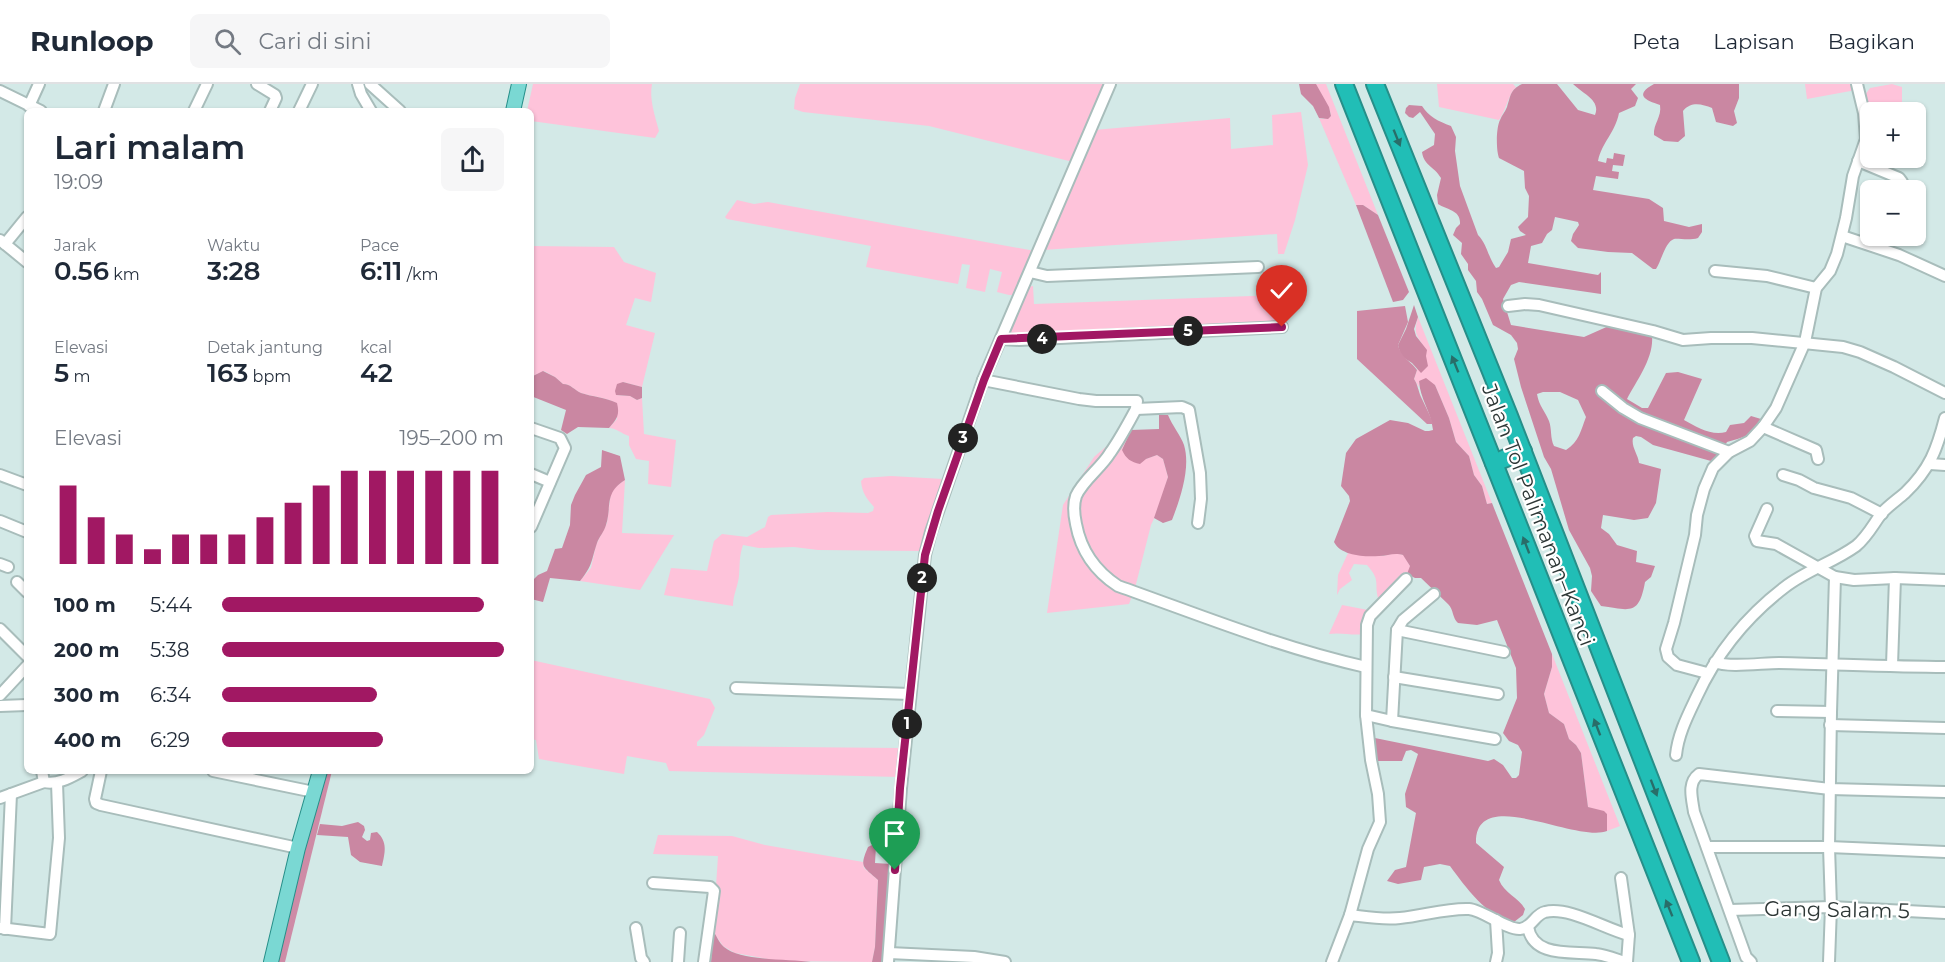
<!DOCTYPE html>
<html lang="id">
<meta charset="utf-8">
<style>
:root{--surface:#fff;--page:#f6f6f7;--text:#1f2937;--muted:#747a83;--line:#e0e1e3;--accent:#a11863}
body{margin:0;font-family:Montserrat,sans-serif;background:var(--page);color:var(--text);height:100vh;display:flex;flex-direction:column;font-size:22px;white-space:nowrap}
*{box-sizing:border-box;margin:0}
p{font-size:20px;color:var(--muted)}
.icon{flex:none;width:33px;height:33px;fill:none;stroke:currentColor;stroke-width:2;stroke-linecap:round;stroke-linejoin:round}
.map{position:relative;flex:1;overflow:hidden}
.side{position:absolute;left:24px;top:24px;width:510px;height:666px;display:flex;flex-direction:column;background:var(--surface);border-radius:9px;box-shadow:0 2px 4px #0004}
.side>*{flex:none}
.fabs{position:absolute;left:1860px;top:18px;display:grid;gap:12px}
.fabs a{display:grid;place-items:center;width:66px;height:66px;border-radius:9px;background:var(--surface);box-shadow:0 2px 4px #0004;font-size:30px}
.pin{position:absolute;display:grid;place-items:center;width:51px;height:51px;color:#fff;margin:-62px -26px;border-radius:50% 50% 50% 0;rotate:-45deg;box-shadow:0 0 6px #0007}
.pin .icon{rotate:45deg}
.km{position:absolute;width:30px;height:30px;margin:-15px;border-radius:50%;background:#222;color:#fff;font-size:16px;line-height:30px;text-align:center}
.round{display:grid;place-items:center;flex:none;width:63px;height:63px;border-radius:9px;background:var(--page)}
.overview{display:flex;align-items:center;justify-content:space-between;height:102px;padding:0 30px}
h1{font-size:33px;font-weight:600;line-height:45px}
.stats{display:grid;grid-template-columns:repeat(3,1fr);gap:9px;height:102px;padding:6px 30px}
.stats div{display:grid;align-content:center}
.stats b{font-size:26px;font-weight:600}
.stats small{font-size:16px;font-weight:400}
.stats p{font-size:16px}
.chart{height:168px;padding:12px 30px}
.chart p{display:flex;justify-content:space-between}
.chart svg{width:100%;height:108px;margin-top:6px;stroke:var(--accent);stroke-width:6}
ul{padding:0 30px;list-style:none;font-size:20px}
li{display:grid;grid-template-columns:96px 72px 1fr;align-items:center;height:45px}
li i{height:15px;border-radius:8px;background:var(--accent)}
header{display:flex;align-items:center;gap:36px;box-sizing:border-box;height:84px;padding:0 30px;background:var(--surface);border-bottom:2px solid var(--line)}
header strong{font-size:28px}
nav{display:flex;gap:33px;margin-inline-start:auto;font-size:21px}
.search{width:420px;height:54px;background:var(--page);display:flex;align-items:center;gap:15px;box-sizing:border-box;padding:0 21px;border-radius:9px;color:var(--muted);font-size:22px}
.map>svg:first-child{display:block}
.green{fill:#fec3da}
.forest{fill:#ca87a2;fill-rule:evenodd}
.water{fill:#ce8ba6}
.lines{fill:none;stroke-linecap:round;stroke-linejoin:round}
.minor-casing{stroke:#a8bdbb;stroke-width:14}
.major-casing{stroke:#268f89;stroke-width:16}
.highway-casing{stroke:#268f89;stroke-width:20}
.minor{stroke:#fff;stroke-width:10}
.major{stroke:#7ad8d3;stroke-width:14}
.highway{stroke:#21beb6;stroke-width:16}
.oneway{fill:#296d69}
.route-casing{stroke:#fff;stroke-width:12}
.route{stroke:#a11863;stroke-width:8}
.labels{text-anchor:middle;stroke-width:4.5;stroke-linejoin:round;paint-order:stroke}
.street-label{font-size:21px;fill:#2e3736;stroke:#fff}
</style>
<header>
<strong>Runloop</strong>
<div class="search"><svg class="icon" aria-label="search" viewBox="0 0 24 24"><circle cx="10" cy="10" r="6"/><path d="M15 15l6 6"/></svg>Cari di sini</div>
<nav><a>Peta</a><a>Lapisan</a><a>Bagikan</a></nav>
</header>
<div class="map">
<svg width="1945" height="878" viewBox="0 0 1945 878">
<rect width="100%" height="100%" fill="#d3e9e7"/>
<g class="green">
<path d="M533 0H652C649 15 655 32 659 47L655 54 531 37V27H527Z"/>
<polygon points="800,0 1105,0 1073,78 929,42 803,28 794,25 795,14"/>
<polygon points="1316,0 1326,0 1378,131 1363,121 1356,121 1319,34 1323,35 1331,32 1330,27"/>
<path d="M1437 0H1513L1516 3C1509 9 1506 26 1499 36L1439 23Z"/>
<polygon points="1805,0 1854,0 1856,6 1807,15"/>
<polygon points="1892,0 1902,3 1902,28 1870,28 1870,38 1865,11 1870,4"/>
<polygon points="1301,28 1308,81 1295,136 1284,170 1278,170 1277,150 1043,166 1094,46 1230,34 1231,65 1273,61 1272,31"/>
<polygon points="737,116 754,120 768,118 1035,167 1016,211 1009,211 997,208 1002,188 990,185 985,208 966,204 970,181 962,180 958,200 866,183 871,162 727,135 725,133"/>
<path d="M531 162 614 163 624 178 656 189 651 218 635 214 626 241 655 249 642 303 623 298 616 311 630 312 637 316 642 314 644 350 676 356 671 403 648 400 649 377 636 375 629 361V352C622 350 616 344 609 344L617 335 616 319C605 313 593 313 581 309 574 306 571 300 563 300L555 293 544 287 531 293Z"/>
<polygon points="1033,202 1034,220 1280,211 1283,238 1005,252 1027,203"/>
<path d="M1418 233 1492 419 1487 420 1482 402 1474 391 1469 372 1456 358 1449 334 1435 301 1419 297V303L1414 295 1417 286 1426 272C1423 252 1411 256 1418 233Z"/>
<polygon points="1131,346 1122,366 1146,375 1157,371 1163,375 1168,393 1160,422 1151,441 1135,504 1129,520 1047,529 1063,421 1094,373 1109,360 1118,347"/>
<path d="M891 392 943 395 920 467 818 466 794 463 759 464 743 461C739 472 740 481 739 492 738 502 733 511 733 522L664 511 671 484 707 487 714 457 722 450 747 453 765 443 768 433 771 431 828 428 868 429 873 427 874 423C867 415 862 409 861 397L864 394Z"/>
<polygon points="625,396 622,449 674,451 640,506 580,497 591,484 596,461 607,439 611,408 615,403"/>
<path d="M1348 469 1370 472H1383L1395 469 1404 471 1410 482 1409 488 1379 517C1373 499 1382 498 1367 481L1354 480 1349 489 1352 496 1340 505 1337 511 1338 491Z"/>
<path d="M1342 521 1368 526 1365 550C1352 552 1341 548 1329 550Z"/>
<polygon points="1552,570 1620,742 1607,747 1607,730 1588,723 1581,669 1576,661 1569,655 1564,640 1549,629 1544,610 1552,583"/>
<polygon points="531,576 710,615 715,624 704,651 697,658 697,662 901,664 899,693 669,687 666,679 627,672 624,690 539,675 536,656 531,655"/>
<polygon points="658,751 732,752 765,761 863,778 864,784 878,796 875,863 872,878 779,877 735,869 723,862 713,847 718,772 653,770"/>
</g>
<g class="forest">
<polygon points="1299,0 1316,0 1329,23 1331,32 1328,35 1319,34 1313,22 1301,10"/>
<path d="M1522 0H1557L1578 26 1595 31C1601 16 1583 10 1573 0H1636L1631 5 1638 14 1635 22 1619 29C1615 49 1602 58 1598 77L1606 79 1607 74 1613 75 1614 69 1625 71 1623 82 1613 81 1612 87 1619 88 1618 95 1596 92 1593 106 1649 115 1663 124 1664 137 1689 143 1702 140V148L1698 154C1689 157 1678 154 1674 155 1665 158 1661 178 1656 185H1653L1632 169 1608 168 1578 164 1571 157 1573 150 1579 141 1578 138 1555 133 1552 146 1547 150 1542 159 1531 162 1528 179 1598 191 1601 188V210L1519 198 1511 201 1503 215 1511 241 1584 253 1611 241 1652 252C1654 274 1637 296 1627 315L1642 324H1648L1666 289 1678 288 1702 295 1684 336C1697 343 1711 352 1726 348L1730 341 1744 339 1751 332 1761 335C1757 351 1741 354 1727 358L1719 372 1711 377 1653 361 1641 353 1636 352 1633 354C1631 363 1638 370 1639 379L1661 385 1656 419 1648 434 1634 436 1603 431 1601 444 1609 450 1617 461 1637 467 1636 478 1655 482 1651 493 1645 498C1639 532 1630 526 1601 522L1591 507 1592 492 1590 484 1569 446 1551 385 1544 373 1521 303 1514 275 1518 265 1517 259 1511 251 1493 241 1482 215 1477 208 1476 197 1468 186V180L1461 170 1462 159 1453 151 1456 144 1460 140C1461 126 1447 126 1438 120L1437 111 1441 94C1434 82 1424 82 1422 68L1434 61 1435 50 1420 28 1413 34 1409 33 1405 29 1406 24 1409 21 1422 22C1429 33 1438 37 1451 42L1456 53 1455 67 1460 102 1478 151C1487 160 1488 173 1496 184L1499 183 1508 168 1511 155 1526 151 1520 147 1518 143 1528 133 1529 112 1525 104 1524 87 1499 74C1496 66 1496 44 1500 36 1502 31 1505 28 1507 23 1511 11 1510 6 1522 0ZM1543 308H1560L1578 316 1586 333C1581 346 1579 358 1566 366L1554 362C1550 354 1552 345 1549 337 1545 327 1539 322 1537 310Z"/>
<path d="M1654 0H1739V14L1734 27 1737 39 1733 42 1716 38 1712 24C1702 20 1691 17 1683 27L1685 52 1678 58 1664 57 1654 51C1653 40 1662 33 1660 21 1645 16 1634 11 1654 0Z"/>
<polygon points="1363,121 1378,131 1409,208 1403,216 1393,218 1356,121"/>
<polygon points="1414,221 1418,233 1414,245 1416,252 1427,266 1426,272 1428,282 1421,289 1412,279 1401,272 1398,261 1406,245"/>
<path d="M543 287 555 293 563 300C571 300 574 306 581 309 593 313 604 313 617 319 620 331 617 335 609 344L578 343 567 350 561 346 566 326 531 312V293Z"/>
<path d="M1426 294 1435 301 1449 334 1456 358 1469 372 1474 391 1482 402 1487 420 1492 419 1552 570V583L1544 610 1549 629 1564 640 1569 655 1576 661 1581 669 1588 723 1604 727 1607 730V747C1575 759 1475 700 1476 759L1504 783 1499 796C1504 809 1518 813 1525 825L1523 831 1514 838C1487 834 1465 802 1450 782L1440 780 1424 783 1421 796 1398 800 1387 797 1395 786 1406 783 1416 729 1406 723 1405 710 1418 670 1411 666 1406 667 1402 677H1376L1370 653 1488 677 1494 675 1503 681 1512 694H1516L1519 691 1522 668 1518 661 1509 657 1503 649 1517 614 1516 584 1497 536 1477 541 1458 539C1452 534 1454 526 1448 520L1421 494H1415L1407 490 1410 482 1403 471C1394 468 1388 472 1379 472 1365 473 1341 472 1334 458L1350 417 1349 412 1341 402 1346 369 1356 355 1390 336 1408 339 1425 347H1429L1433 346C1431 327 1420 315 1419 297Z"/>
<polygon points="623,298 642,303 642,314 637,316 630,312 616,311 615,307 617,300"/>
<path d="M1159 331H1168C1172 341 1181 352 1184 361 1191 384 1180 415 1172 436L1163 439 1154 434 1168 393 1163 375 1157 371 1146 375 1140 380C1131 378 1126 375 1122 366L1131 346 1159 345Z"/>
<path d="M602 366 620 372 625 396C604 409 612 422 606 441 604 448 599 453 597 459 591 477 593 481 580 497L550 494 543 518 531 515V498L538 491 547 487 555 465 562 464 570 441 571 421 575 411 586 391 601 383Z"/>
<path d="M358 738 364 742 365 746 362 753 367 757 370 756 371 749 377 748C388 758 385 769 382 782L360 778 351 771 348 753 317 751 320 740 342 742Z"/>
<path d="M872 761 876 762 875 779 891 780 882 878H872L875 863 878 796C863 782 859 784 868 763Z"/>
<path d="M713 847C717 852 719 859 724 863 740 877 790 875 811 878H711Z"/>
</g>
<g class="water">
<path d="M1405 222 1408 238 1398 261C1402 275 1409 275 1417 286L1414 295C1418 301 1418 306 1421 313 1425 322 1430 330 1433 340H1427L1357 275V227Z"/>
<polygon points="324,687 332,687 285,878 278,878"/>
</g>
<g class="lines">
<g class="minor-casing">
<g id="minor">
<polyline points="257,0 275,11 276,14 270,27"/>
<polyline points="358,0 361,10 371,27"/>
<polyline points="370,0 400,27"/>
<polyline points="0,7 41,27"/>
<polyline points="29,22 39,0"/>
<polyline points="104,27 114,0"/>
<polyline points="194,27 207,0"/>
<polyline points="299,27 312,0"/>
<polyline points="1858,77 1899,94 1902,98 1902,102"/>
<polyline points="1842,152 1899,171 1945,192"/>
<polyline points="0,156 27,178"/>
<polyline points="5,160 27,133"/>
<polyline points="1715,187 1767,192 1816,204"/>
<polyline points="1030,188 1047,192 1258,183"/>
<polyline points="1508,222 1525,220 1539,221 1653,247 1683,256 1711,254 1752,254 1843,263 1860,268 1894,283 1945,309"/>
<polyline points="1001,255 1019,256 1282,243"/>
<path d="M983 296 1079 315 1096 317H1137L1136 325C1128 340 1120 355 1110 369 1101 384 1083 396 1076 412 1073 421 1074 431 1076 440 1081 467 1095 487 1118 502 1200 531 1281 564 1366 583"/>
<polyline points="1602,307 1623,324 1640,334 1729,368"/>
<polyline points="1136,325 1182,323 1189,326 1200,389 1201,415 1198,439"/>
<polyline points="1763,343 1816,366 1818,375"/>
<polyline points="531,344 560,354 565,364 531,443"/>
<polyline points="1930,380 1945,381"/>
<polyline points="531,390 550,398"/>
<polyline points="0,391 27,401"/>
<polyline points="1783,391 1799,396 1814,404 1851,414 1882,430"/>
<polyline points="1767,425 1755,452 1757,457 1776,460 1835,493 1831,628 1829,763 1831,823 1829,878"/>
<polyline points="0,437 27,448"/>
<polyline points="0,480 8,483"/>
<polyline points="1835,493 1854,496 1895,494 1945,496"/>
<polyline points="17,498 27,508"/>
<polyline points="0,545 27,572"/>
<polyline points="1397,546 1504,568"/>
<path d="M1715 578C1728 584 1762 579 1779 579 1834 580 1890 583 1945 583"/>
<polyline points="1892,581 1895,494"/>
<polyline points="1707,589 1677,581 1668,573 1666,565 1674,539 1695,451 1697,431 1704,405 1713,384 1729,368 1750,357 1763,343 1776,324 1805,258 1816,204 1830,187 1837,170 1846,134 1853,92 1866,55 1864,29 1857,0"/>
<polyline points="1394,593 1498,610"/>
<polyline points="736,604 910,610"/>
<polyline points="0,611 27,582"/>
<polyline points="0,622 27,621"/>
<polyline points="1777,627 1831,628"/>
<polyline points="1366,631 1392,637 1397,546 1403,536 1434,510"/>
<polyline points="1392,637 1495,655"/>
<polyline points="1830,641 1945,644"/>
<path d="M1676 671C1678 650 1688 631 1697 612 1717 569 1747 532 1785 503 1807 486 1834 478 1856 462 1867 453 1873 441 1881 430 1888 422 1897 416 1905 409 1930 385 1937 365 1945 334"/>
<path d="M42 687 44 698C58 701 71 693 82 687"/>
<polyline points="101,687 95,715 96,719 101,721 298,764"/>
<polyline points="213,687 314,708"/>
<polyline points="0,714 44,698"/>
<polyline points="1707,763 1829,763 1945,768"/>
<polyline points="1621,794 1629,851 1627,878"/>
<polyline points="653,799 710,803 714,807 704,878"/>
<polyline points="1730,826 1831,823 1945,829"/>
<path d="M1350 831C1367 833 1383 836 1400 834 1423 832 1446 824 1469 825 1483 826 1507 846 1520 845 1532 844 1535 830 1545 828 1569 822 1605 845 1629 851"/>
<path d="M1528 843C1533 874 1572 867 1596 870 1606 871 1615 875 1624 878"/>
<polyline points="0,844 50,850 59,754 57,699"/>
<polyline points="636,844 641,874 644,878"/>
<polyline points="5,845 11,710"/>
<polyline points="889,869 974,873 1005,878"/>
<polyline points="678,878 680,849"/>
<polyline points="888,878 901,704 922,500 925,471 931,448 983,296 1110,0"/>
<polyline points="1332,878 1350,831 1368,765 1380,738 1378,710 1371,676 1366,631 1367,541 1370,532 1406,495"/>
<polyline points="1496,878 1498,869 1496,836"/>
<path d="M1751 878 1746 873 1694 728C1692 714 1687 699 1699 690L1830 705 1945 708"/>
</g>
</g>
<g class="major-casing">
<g id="major">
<polyline points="513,27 519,0"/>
<polyline points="271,878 298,764 320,687"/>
</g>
</g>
<g class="highway-casing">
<g id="highway">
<polyline points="1344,0 1691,878"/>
<polyline points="1375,0 1509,332 1721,878"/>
<polyline points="1494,379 1523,367"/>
</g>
</g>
<use href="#minor" class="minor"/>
<use href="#major" class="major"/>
<use href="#highway" class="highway"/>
</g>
<defs><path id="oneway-solid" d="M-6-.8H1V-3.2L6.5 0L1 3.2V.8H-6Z" transform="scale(1.5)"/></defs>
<g class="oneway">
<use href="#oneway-solid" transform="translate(1397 54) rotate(68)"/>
<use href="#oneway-solid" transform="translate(1455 280) rotate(-112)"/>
<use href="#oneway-solid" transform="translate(1526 461) rotate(-111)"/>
<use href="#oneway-solid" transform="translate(1597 643) rotate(-111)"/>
<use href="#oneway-solid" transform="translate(1654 704) rotate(69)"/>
<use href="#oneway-solid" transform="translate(1669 824) rotate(-112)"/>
</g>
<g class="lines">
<g class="route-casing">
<polyline id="route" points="895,786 900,704 925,471 938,427 984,296 1001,255 1282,243"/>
</g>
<use href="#route" class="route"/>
</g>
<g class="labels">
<g class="street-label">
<text transform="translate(1538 431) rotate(69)" y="7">Jalan Tol Palimanan–Kanci</text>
<text transform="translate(1837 826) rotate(1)" y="7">Gang Salam 5</text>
</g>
</g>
</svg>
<div class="fabs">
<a>+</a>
<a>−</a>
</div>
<div class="pin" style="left:895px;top:786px;background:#1e9e55"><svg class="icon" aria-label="arrive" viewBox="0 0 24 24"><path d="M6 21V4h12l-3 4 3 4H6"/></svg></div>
<div class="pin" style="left:1282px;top:243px;background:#d93025"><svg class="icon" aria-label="check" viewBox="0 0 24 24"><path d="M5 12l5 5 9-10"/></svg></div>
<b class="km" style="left:907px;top:640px">1</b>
<b class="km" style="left:922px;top:494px">2</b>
<b class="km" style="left:963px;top:354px">3</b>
<b class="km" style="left:1042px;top:255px">4</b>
<b class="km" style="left:1188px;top:247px">5</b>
<section class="side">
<div class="overview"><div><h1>Lari malam</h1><p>19:09</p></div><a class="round"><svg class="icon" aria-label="share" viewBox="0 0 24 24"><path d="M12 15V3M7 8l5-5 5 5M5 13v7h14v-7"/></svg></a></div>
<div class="stats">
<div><p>Jarak</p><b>0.56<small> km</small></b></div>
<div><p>Waktu</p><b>3:28</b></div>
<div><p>Pace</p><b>6:11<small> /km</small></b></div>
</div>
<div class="stats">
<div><p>Elevasi</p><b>5<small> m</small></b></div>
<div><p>Detak jantung</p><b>163<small> bpm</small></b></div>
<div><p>kcal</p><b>42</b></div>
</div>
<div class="chart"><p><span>Elevasi</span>195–200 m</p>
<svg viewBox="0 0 160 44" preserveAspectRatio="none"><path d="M5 44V12M15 44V25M25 44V32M35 44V38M45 44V32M55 44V32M65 44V32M75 44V25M85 44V19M95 44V12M105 44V6M115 44V6M125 44V6M135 44V6M145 44V6M155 44V6"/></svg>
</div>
<ul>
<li><b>100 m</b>5:44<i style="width:93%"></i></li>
<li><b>200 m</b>5:38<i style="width:100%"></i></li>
<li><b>300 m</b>6:34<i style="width:55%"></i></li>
<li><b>400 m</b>6:29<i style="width:57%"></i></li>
</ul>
</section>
</div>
